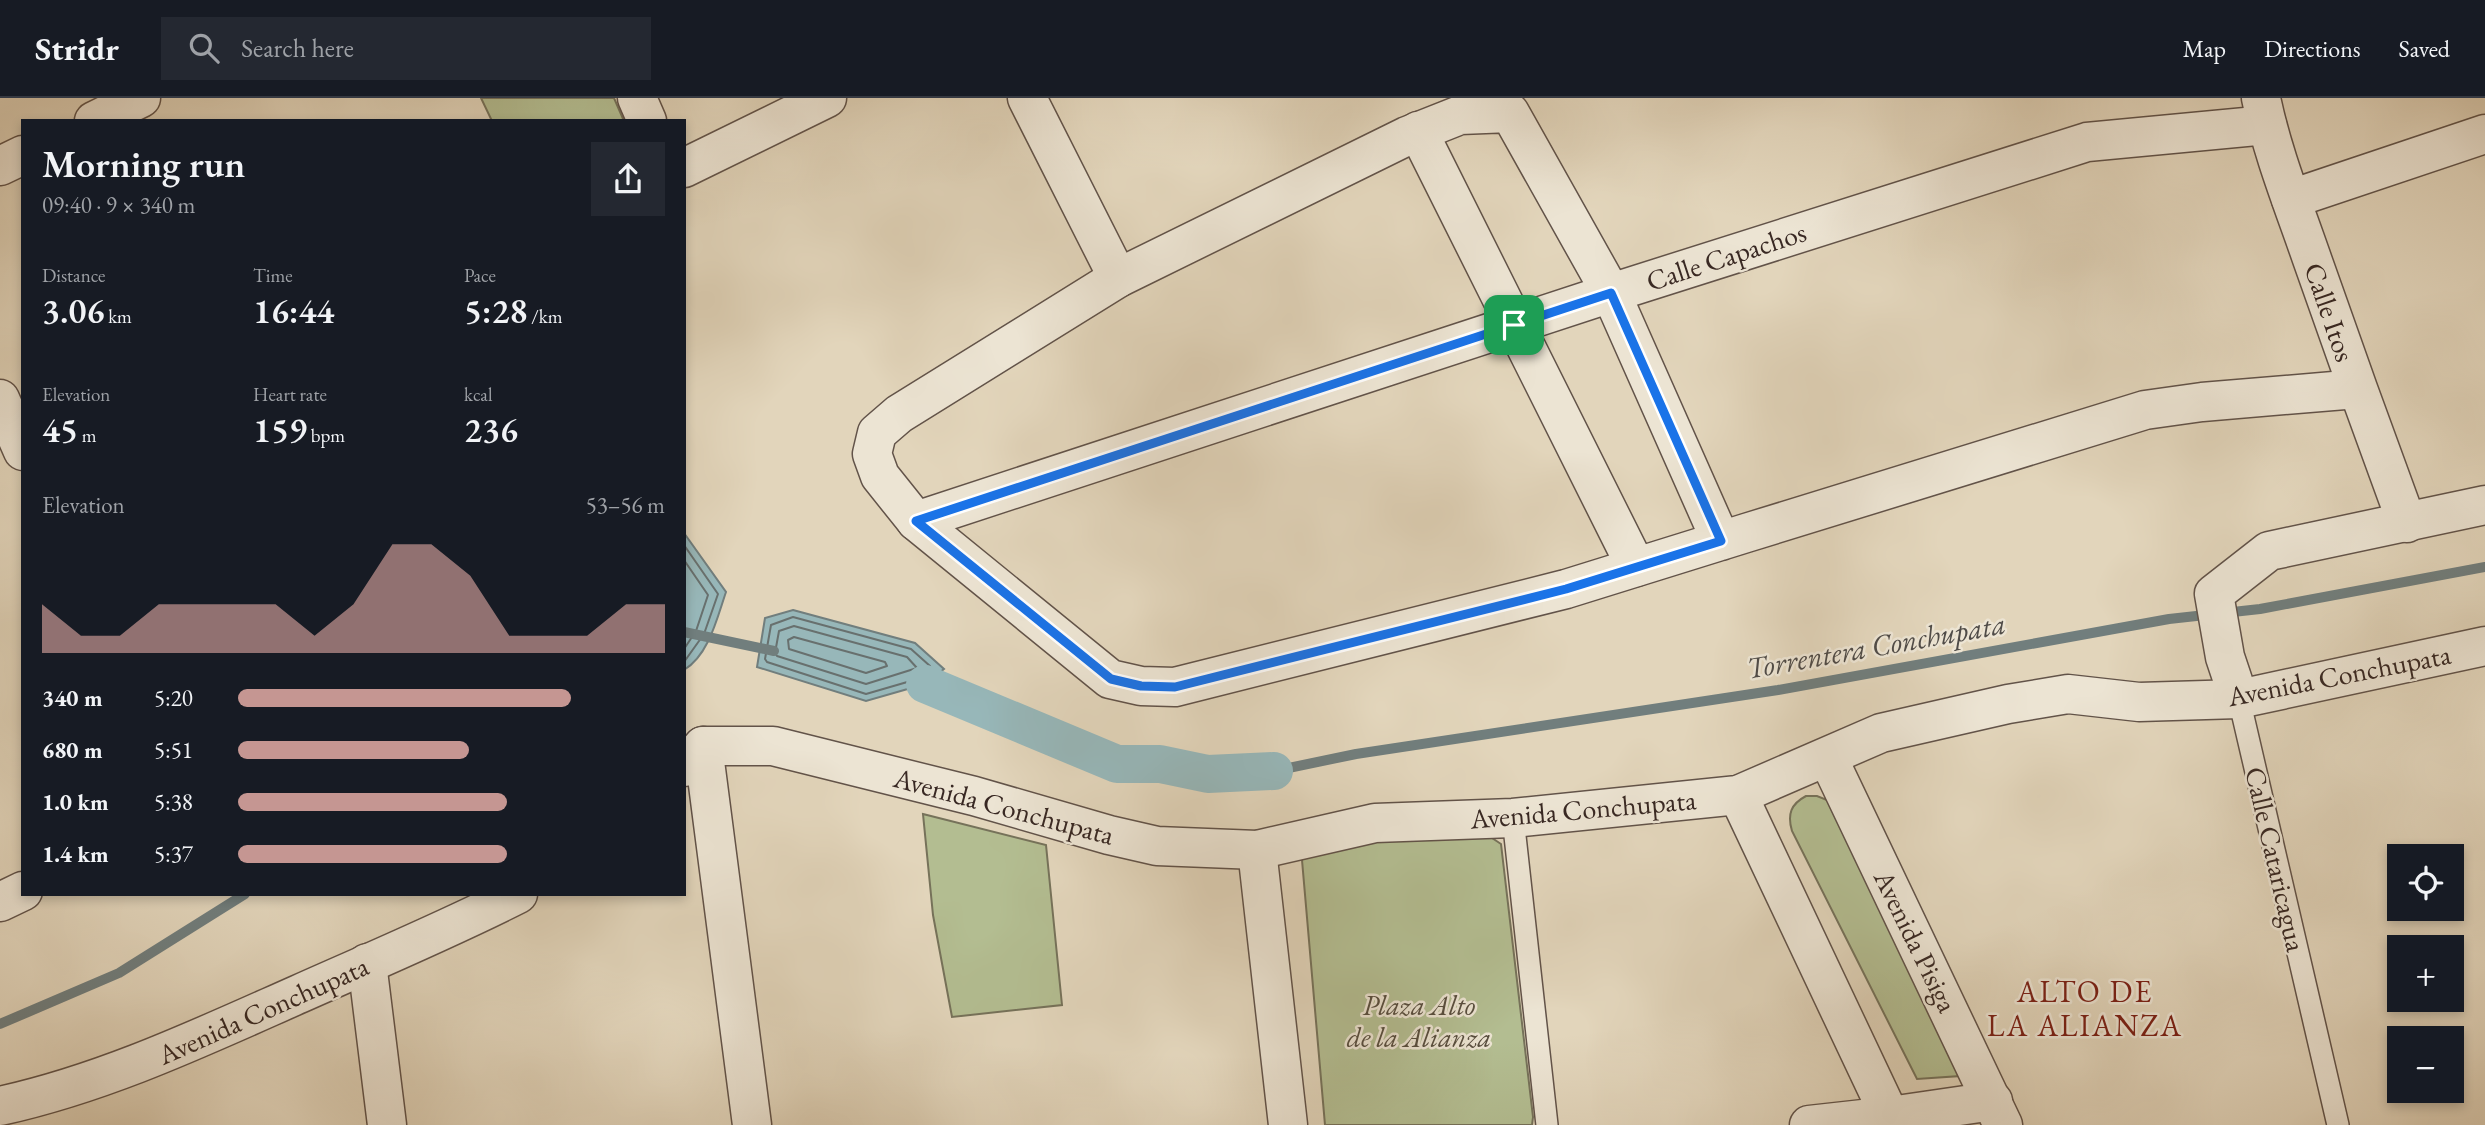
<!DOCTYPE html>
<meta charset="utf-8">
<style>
:root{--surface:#171b24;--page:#242831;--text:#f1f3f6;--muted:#9ea1a6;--line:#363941;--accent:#c59692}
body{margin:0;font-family:"EB Garamond",serif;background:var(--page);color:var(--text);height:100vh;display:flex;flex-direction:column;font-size:26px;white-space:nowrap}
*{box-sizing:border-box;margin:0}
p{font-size:23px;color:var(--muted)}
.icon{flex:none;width:38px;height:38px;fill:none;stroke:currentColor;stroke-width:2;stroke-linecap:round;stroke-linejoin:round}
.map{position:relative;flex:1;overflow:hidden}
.sheet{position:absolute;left:21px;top:21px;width:665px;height:777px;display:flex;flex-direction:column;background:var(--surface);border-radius:0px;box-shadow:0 4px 10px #0003}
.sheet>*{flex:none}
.buttons{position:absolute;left:2387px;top:746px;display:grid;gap:14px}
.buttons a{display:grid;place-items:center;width:77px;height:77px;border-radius:0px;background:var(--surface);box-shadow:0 4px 10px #0003;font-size:35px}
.pin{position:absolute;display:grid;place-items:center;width:60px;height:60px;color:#fff;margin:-30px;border-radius:14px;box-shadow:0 4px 10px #0006}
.round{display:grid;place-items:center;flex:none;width:74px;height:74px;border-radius:0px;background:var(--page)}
.summary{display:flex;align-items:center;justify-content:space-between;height:119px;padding:0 21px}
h1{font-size:38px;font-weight:600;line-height:52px}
.figures{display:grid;grid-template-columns:repeat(3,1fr);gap:10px;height:119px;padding:7px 21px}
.figures div{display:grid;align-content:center}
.figures b{font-size:35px;font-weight:600}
.figures small{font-size:19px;font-weight:400}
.figures p{font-size:19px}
.chart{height:196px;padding:14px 21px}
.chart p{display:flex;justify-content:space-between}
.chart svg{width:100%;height:126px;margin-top:7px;fill:var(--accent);opacity:.7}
ul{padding:0 21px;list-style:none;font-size:23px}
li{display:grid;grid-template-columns:112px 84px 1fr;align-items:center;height:52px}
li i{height:18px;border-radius:9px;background:var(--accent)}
header{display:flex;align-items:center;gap:42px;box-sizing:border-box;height:98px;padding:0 35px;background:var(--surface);border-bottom:2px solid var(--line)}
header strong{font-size:33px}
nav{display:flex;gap:38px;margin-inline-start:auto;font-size:24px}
.search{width:490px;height:63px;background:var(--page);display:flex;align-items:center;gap:18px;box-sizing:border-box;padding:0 24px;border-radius:0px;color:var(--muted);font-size:26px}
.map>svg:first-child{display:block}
.green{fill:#b3bd91;stroke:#76725a;stroke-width:2}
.water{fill:#97b7b9;stroke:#717e7d;stroke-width:2}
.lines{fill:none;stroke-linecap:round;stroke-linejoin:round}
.shore{stroke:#68706e;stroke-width:2}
.stream{stroke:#717e7d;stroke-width:10}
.canal{stroke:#97b7b9;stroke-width:38}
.service-casing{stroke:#625349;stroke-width:24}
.minor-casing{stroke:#625349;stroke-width:41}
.tertiary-casing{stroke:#625349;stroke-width:41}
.service{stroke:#ece4d3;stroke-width:21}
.minor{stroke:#ece4d3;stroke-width:38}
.tertiary{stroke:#ece4d3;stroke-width:38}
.route-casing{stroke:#fff;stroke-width:14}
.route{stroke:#1a73e8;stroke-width:9}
.labels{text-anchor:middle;stroke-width:5;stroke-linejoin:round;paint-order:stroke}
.street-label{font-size:28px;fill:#382823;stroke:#ece4d3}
.park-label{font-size:28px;font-style:italic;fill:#574d3e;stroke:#ece4d3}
.water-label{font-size:30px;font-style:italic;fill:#504c48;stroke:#ece4d3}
.neighbourhood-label{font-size:30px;letter-spacing:2px;fill:#7a1f14;stroke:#ece4d3}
</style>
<header>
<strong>Stridr</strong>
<div class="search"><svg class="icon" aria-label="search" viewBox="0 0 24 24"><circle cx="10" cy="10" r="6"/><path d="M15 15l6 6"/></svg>Search here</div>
<nav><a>Map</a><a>Directions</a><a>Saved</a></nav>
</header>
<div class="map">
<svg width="2485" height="1027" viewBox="0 0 2485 1027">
<rect width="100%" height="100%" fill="#e2d5bb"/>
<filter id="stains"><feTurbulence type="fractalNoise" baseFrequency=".00286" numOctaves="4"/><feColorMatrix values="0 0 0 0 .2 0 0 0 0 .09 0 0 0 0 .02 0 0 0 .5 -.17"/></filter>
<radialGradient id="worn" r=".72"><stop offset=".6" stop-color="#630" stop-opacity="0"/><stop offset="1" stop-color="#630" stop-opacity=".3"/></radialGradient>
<g class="green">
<polygon points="481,0 614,0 624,23 492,23"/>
<path d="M1806 698H1817L1827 702 1960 978 1917 981 1792 733C1787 716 1791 706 1806 698Z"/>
<polygon points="923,716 1046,747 1062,907 952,919 933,817"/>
<polygon points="1483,734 1501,746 1533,1019 1532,1027 1325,1027 1302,762 1311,749"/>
</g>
<g class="water">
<path d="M684 435 726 494C717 520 709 557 684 572Z"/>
<polygon points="793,512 915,545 944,571 925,586 866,603 757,569 765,520"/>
</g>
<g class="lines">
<g class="shore">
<polyline points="684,447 718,496 704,536 684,564"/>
<polyline points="684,462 708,497 696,533 684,551"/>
<polygon points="793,519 911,551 930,568 931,572 921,580 866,596 767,564 765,561 771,527"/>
<polygon points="794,528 907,559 917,570 866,586 777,558 775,555 779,533"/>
<polygon points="794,539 885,564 887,568 866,575 789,551 788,542"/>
</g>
<g class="stream">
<polyline points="684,534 774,553"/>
<polyline points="1274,673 1356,656 1778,592 2169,521 2260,511 2485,469"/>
<polyline points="0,926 119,875 245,796"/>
</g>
<polyline class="canal" points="925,586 1117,666 1160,666 1208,676 1274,673"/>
<g class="service-casing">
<g id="service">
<polyline points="2239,601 2338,1027"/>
<polyline points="1513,720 1547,1027"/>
</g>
</g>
<g class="minor-casing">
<g id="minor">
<polyline points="637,0 647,23"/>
<polyline points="1027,0 1118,180"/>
<path d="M2261 0C2272 54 2293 106 2311 158 2342 247 2374 336 2407 425"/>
<polyline points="94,23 141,0"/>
<polyline points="1418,33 1636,469"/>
<polyline points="0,68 23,57"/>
<polyline points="2291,101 2485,36"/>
<polyline points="0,301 23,353"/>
<polyline points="916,423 1611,195 2087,44 2267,27"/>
<polyline points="1721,443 1611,195 1510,15 1460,17 1407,38 1118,180 899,316 877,335 872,356 880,378 916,423 1110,581 1141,588 1175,589 1566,491 1746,435 2145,312 2202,304 2357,291"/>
<polyline points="703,648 752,1027"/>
<polyline points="1257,752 1288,1027"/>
<polyline points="367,865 387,1027"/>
<polyline points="1809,1027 1890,1018 1993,1003"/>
</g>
</g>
<g class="tertiary-casing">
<g id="tertiary">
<polyline points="684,70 827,0"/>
<polyline points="2239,601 2225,559 2214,496 2269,453 2485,407"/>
<polyline points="1828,660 2003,1027"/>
<polyline points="684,669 703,648 773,648 974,698 1109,737 1157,748 1257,752 1375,725 1513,720 1738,697 1881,635 2008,606 2068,596 2139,604 2239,601 2485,548"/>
<polyline points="1738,697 1894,1027"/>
<polyline points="0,804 23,793"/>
<path d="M0 1008C105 985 202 939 299 896 373 863 447 832 518 796"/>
</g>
</g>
<use href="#service" class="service"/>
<use href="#minor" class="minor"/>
<use href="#tertiary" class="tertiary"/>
</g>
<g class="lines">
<g class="route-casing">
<polygon id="route" points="1611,195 1721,443 1566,491 1175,589 1141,588 1111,581 916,423"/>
</g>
<use href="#route" class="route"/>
</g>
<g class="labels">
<g class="street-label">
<text transform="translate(1726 158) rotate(-18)" y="10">Calle Capachos</text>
<text transform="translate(2330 214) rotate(71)" y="10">Calle Itos</text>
<text transform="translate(2339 577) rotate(-11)" y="10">Avenida Conchupata</text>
<text transform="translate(1004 708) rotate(15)" y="10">Avenida Conchupata</text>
<text transform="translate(1583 711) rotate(-5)" y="10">Avenida Conchupata</text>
<text transform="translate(2276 761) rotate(77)" y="10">Calle Cataricagua</text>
<text transform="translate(1916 843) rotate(64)" y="10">Avenida Pisiga</text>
<text transform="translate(263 912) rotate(-24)" y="10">Avenida Conchupata</text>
</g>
<g class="park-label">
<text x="1419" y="917">Plaza Alto<tspan x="1419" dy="32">de la Alianza</tspan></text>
</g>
<g class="water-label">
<text transform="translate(1876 548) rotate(-10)" y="10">Torrentera Conchupata</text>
</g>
<g class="neighbourhood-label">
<text x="2085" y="904">ALTO DE<tspan x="2085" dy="34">LA ALIANZA</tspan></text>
</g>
</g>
<rect width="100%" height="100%" filter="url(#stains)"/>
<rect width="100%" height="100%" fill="url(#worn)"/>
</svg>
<div class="buttons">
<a><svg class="icon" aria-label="locate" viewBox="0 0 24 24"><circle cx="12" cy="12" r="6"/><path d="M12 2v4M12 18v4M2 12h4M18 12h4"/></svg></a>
<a>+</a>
<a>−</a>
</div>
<div class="pin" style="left:1514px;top:227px;background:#1e9e55"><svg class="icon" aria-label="arrive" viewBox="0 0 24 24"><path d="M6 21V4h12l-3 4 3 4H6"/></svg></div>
<section class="sheet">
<div class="summary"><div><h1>Morning run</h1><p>09:40 · 9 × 340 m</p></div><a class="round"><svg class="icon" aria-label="share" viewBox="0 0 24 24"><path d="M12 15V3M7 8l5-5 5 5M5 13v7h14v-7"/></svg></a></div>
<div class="figures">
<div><p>Distance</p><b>3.06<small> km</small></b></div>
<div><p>Time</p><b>16:44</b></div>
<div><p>Pace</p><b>5:28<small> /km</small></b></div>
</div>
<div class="figures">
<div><p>Elevation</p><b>45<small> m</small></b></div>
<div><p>Heart rate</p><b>159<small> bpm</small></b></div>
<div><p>kcal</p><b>236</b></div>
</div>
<div class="chart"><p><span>Elevation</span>53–56 m</p>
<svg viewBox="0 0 160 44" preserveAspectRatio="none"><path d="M0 44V27L10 38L20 38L30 27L40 27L50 27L60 27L70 38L80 27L90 6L100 6L110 17L120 38L130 38L140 38L150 27L160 27V44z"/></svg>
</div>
<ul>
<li><b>340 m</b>5:20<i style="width:78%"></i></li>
<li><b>680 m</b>5:51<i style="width:54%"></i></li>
<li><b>1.0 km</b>5:38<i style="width:63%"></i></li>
<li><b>1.4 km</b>5:37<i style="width:63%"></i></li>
</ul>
</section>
</div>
